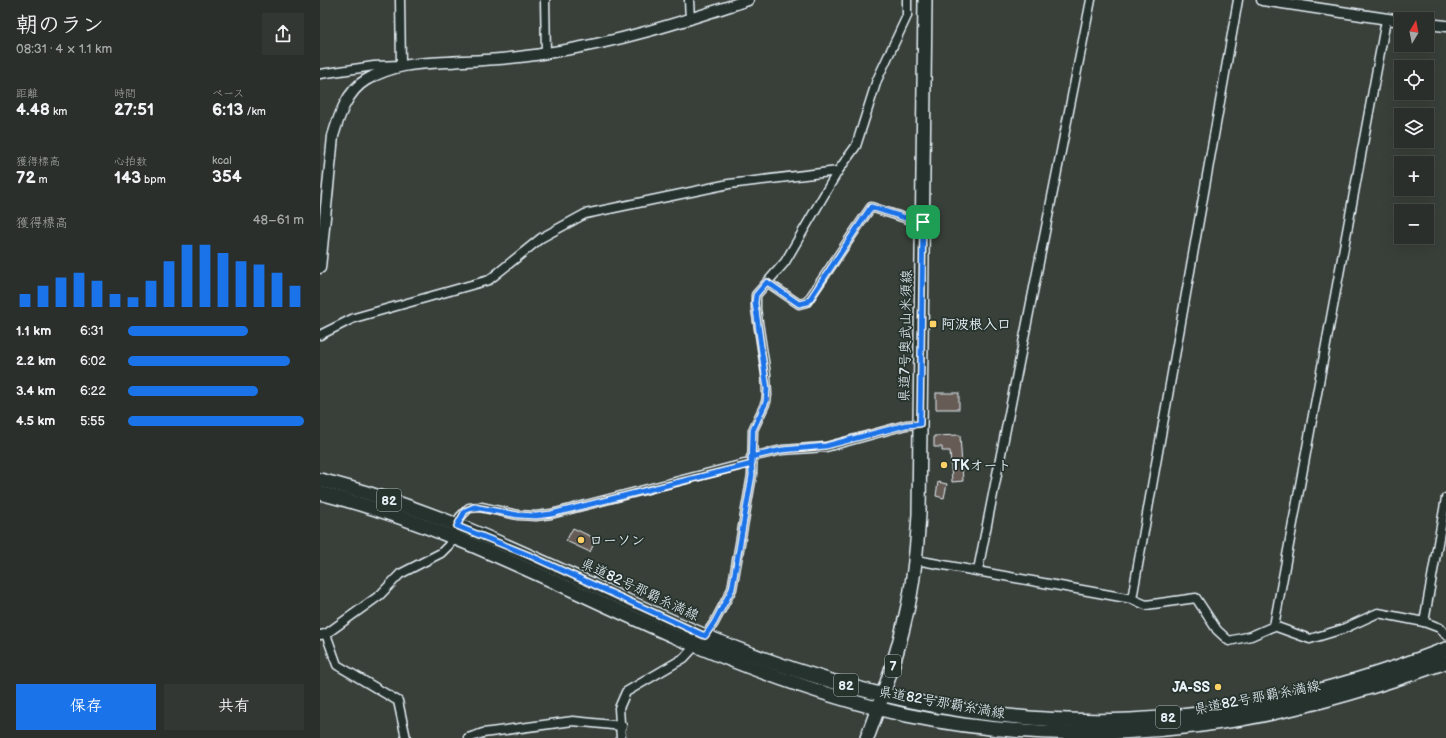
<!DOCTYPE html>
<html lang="ja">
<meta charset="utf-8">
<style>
:root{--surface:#2b2f2b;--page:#333733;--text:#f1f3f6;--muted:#a6a9a9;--line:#474a47;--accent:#1a73e8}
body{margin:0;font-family:"Balsamiq Sans","Klee One",sans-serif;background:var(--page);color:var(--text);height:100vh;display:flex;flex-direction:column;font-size:15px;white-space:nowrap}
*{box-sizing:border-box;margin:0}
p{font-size:13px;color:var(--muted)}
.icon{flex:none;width:22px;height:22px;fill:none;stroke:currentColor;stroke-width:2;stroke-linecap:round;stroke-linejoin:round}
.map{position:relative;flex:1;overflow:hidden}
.panel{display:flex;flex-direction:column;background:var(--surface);width:320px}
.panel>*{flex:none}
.needle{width:26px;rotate:10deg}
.controls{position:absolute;left:1074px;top:12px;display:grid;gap:8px}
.controls a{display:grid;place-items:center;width:40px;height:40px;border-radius:0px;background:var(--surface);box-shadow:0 4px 16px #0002,0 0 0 1px var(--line);font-size:20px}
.pin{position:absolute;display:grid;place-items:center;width:34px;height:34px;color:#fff;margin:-17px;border-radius:8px;box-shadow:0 2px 6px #0006}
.round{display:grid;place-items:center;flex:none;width:42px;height:42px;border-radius:0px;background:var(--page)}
.headline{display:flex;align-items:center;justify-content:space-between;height:68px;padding:0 16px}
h1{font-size:22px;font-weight:700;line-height:30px}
.figures{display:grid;grid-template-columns:repeat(3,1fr);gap:6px;height:68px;padding:4px 16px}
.figures div{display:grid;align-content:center}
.figures b{font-size:17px;font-weight:700}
.figures small{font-size:11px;font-weight:400}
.figures p{font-size:11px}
.chart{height:112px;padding:8px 16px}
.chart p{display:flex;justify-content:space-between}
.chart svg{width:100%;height:72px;margin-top:4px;stroke:var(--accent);stroke-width:6}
.button{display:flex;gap:8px;margin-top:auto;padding:8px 16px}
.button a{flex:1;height:46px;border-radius:0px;background:var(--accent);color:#fff;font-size:16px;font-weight:700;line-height:46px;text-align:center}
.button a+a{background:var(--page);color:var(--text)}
ul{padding:0 16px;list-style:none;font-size:13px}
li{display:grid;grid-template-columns:64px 48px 1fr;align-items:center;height:30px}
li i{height:10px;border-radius:5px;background:var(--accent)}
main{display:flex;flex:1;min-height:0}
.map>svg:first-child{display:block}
.building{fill:#665b54;stroke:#e8f1f8}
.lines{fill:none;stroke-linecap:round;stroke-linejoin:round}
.minor-casing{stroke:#e8f1f8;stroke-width:11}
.tertiary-casing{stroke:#e8f1f8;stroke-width:13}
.primary-casing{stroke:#e8f1f8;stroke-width:16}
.minor{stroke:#26332d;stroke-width:8}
.tertiary{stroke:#26332d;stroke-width:10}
.primary{stroke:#26332d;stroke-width:13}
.route-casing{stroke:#fff;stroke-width:8}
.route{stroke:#1a73e8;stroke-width:5}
.poi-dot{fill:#ffd166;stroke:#26332d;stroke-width:1.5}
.labels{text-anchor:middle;stroke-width:3.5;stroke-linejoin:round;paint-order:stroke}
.shield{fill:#26332d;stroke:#aeb8bb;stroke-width:1}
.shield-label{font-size:13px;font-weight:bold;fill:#e8f1f8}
.poi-label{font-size:14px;font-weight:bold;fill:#e8f1f8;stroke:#26332d;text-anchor:start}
.street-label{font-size:14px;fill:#e8f1f8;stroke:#26332d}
</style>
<main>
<section class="panel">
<div class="headline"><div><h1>朝のラン</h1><p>08:31 · 4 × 1.1 km</p></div><a class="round"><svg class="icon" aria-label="share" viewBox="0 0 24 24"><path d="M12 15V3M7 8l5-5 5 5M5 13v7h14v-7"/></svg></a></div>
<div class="figures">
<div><p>距離</p><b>4.48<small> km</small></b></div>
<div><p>時間</p><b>27:51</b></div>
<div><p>ペース</p><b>6:13<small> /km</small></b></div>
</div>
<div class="figures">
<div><p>獲得標高</p><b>72<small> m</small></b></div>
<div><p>心拍数</p><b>143<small> bpm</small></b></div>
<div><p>kcal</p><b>354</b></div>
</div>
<div class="chart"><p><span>獲得標高</span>48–61 m</p>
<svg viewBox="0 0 160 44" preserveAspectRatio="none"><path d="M5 44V36M15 44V31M25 44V26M35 44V23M45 44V28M55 44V36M65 44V38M75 44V28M85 44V16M95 44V6M105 44V6M115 44V11M125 44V16M135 44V18M145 44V23M155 44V31"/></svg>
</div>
<ul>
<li><b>1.1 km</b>6:31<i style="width:68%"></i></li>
<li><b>2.2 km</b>6:02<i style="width:92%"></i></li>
<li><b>3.4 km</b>6:22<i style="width:74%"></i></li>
<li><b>4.5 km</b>5:55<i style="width:100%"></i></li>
</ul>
<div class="button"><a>保存</a><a>共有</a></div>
</section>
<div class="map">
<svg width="1126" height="738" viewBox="0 0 1126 738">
<rect width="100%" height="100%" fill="#393f39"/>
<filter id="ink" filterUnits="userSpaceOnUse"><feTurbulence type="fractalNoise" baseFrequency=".025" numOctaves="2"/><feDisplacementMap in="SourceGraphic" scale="8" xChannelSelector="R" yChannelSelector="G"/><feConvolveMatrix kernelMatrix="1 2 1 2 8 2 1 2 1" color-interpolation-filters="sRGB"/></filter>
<g filter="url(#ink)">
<g class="building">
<rect x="616" y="393" width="23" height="16"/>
<polygon points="640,435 643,481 632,482 630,451 622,451 622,447 614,447 614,436"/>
<polygon points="618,482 627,484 624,498 616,496"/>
<polygon points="253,528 276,539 270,552 246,541"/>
</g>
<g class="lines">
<g class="minor-casing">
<g id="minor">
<polyline points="225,0 226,53"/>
<polyline points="369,0 370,20"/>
<polyline points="0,74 54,66 81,65 80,0"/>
<polyline points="447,282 479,304 487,302 551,207 591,220 603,222"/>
<polyline points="0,335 34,318 169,280 221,238 265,214 409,184 518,171"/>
<polyline points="431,457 462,450 506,447 586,425 600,424"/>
<polyline points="596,560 812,599 826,605 876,598 897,630 909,641 931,636 954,626 990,639 1023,629 1058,613 1104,622 1120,628 1126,635"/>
<polyline points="658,570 771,0"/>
<polyline points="812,599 918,0"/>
<polyline points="1104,622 1126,498"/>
<polyline points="954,626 1066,20"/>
<polyline points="6,634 17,665 78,701 86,738"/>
<polyline points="0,635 6,634 60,595 80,574 121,553 129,545 140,517 149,508 161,507 198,515 216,516 231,514 424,464 432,464"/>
<polyline points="385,636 394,623 412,589 432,475 433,430 446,402 447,395 446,374 436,309 436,295 465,262 518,171 536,146 557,80 587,16 587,0"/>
<polyline points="148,738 163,733 253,721 302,726"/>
<polyline points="301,738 299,708 306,692 364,658 376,645"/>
</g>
</g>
<g class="tertiary-casing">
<g id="tertiary">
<polyline points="942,0 1081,21"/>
<polyline points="1107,24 1126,26"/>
<path d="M0 268 13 136C19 116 27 91 46 80 79 61 106 64 143 61 171 60 199 58 227 53 296 43 362 22 428 0"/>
</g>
</g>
<g class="primary-casing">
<g id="primary">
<path d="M0 480C135 513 257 581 383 635 517 692 664 726 810 720 918 715 1025 688 1126 649"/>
<path d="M0 493C125 524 239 586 356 637 430 669 507 698 586 715 695 738 811 738 921 719 991 707 1059 686 1126 662"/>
<path d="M547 738C562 698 577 657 586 615 594 582 597 548 599 514L605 0"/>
</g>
</g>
<use href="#minor" class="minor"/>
<use href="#tertiary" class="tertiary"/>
<use href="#primary" class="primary"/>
</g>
</g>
<g class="lines" filter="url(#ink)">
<g class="route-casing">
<polyline id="route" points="603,222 592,220 551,207 488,302 479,304 447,282 436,295 435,303 447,389 446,402 433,430 432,464 231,514 216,516 198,515 154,507 145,511 137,526 211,556 385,636 394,623 412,589 432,475 431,457 462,450 506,446 586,425 600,424 603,222"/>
</g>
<use href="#route" class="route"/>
</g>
<g class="poi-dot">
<rect x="609" y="320" width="8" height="8" rx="2"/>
<circle cx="624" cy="465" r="4"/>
<circle cx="261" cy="540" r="4"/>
<circle cx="898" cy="687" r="4"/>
</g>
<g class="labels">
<g class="shield">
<rect x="57" y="489" width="24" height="22" rx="3"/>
<rect x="565" y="655" width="16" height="22" rx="3"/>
<rect x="514" y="674" width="24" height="22" rx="3"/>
<rect x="836" y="706" width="24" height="22" rx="3"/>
</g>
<g class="shield-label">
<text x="69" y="505">82</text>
<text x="573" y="671">7</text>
<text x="526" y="690">82</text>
<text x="848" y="722">82</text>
</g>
<g class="poi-label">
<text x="621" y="329">阿波根入口</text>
<text x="632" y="470">TKオート</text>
<text x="269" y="545">ローソン</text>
<text x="890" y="692" text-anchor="end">JA-SS</text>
</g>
<g class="street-label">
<text transform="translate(585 336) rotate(-89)" y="5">県道7号奥武山米須線</text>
<text transform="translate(320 589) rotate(25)" y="5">県道82号那覇糸満線</text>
<text transform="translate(937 697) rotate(-11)" y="5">県道82号那覇糸満線</text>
<text transform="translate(622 702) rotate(10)" y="5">県道82号那覇糸満線</text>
</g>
</g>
</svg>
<div class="controls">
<a><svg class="needle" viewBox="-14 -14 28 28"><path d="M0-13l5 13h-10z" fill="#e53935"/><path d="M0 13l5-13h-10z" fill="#a6a9a9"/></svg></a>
<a><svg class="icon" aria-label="locate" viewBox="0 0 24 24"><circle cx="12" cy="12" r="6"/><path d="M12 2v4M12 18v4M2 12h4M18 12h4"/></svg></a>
<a><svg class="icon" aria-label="layers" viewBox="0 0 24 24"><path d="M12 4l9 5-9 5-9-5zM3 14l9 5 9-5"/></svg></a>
<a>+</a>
<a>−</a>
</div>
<div class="pin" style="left:603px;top:222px;background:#1e9e55"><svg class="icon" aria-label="arrive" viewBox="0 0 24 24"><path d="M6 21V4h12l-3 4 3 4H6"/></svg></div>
</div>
</main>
